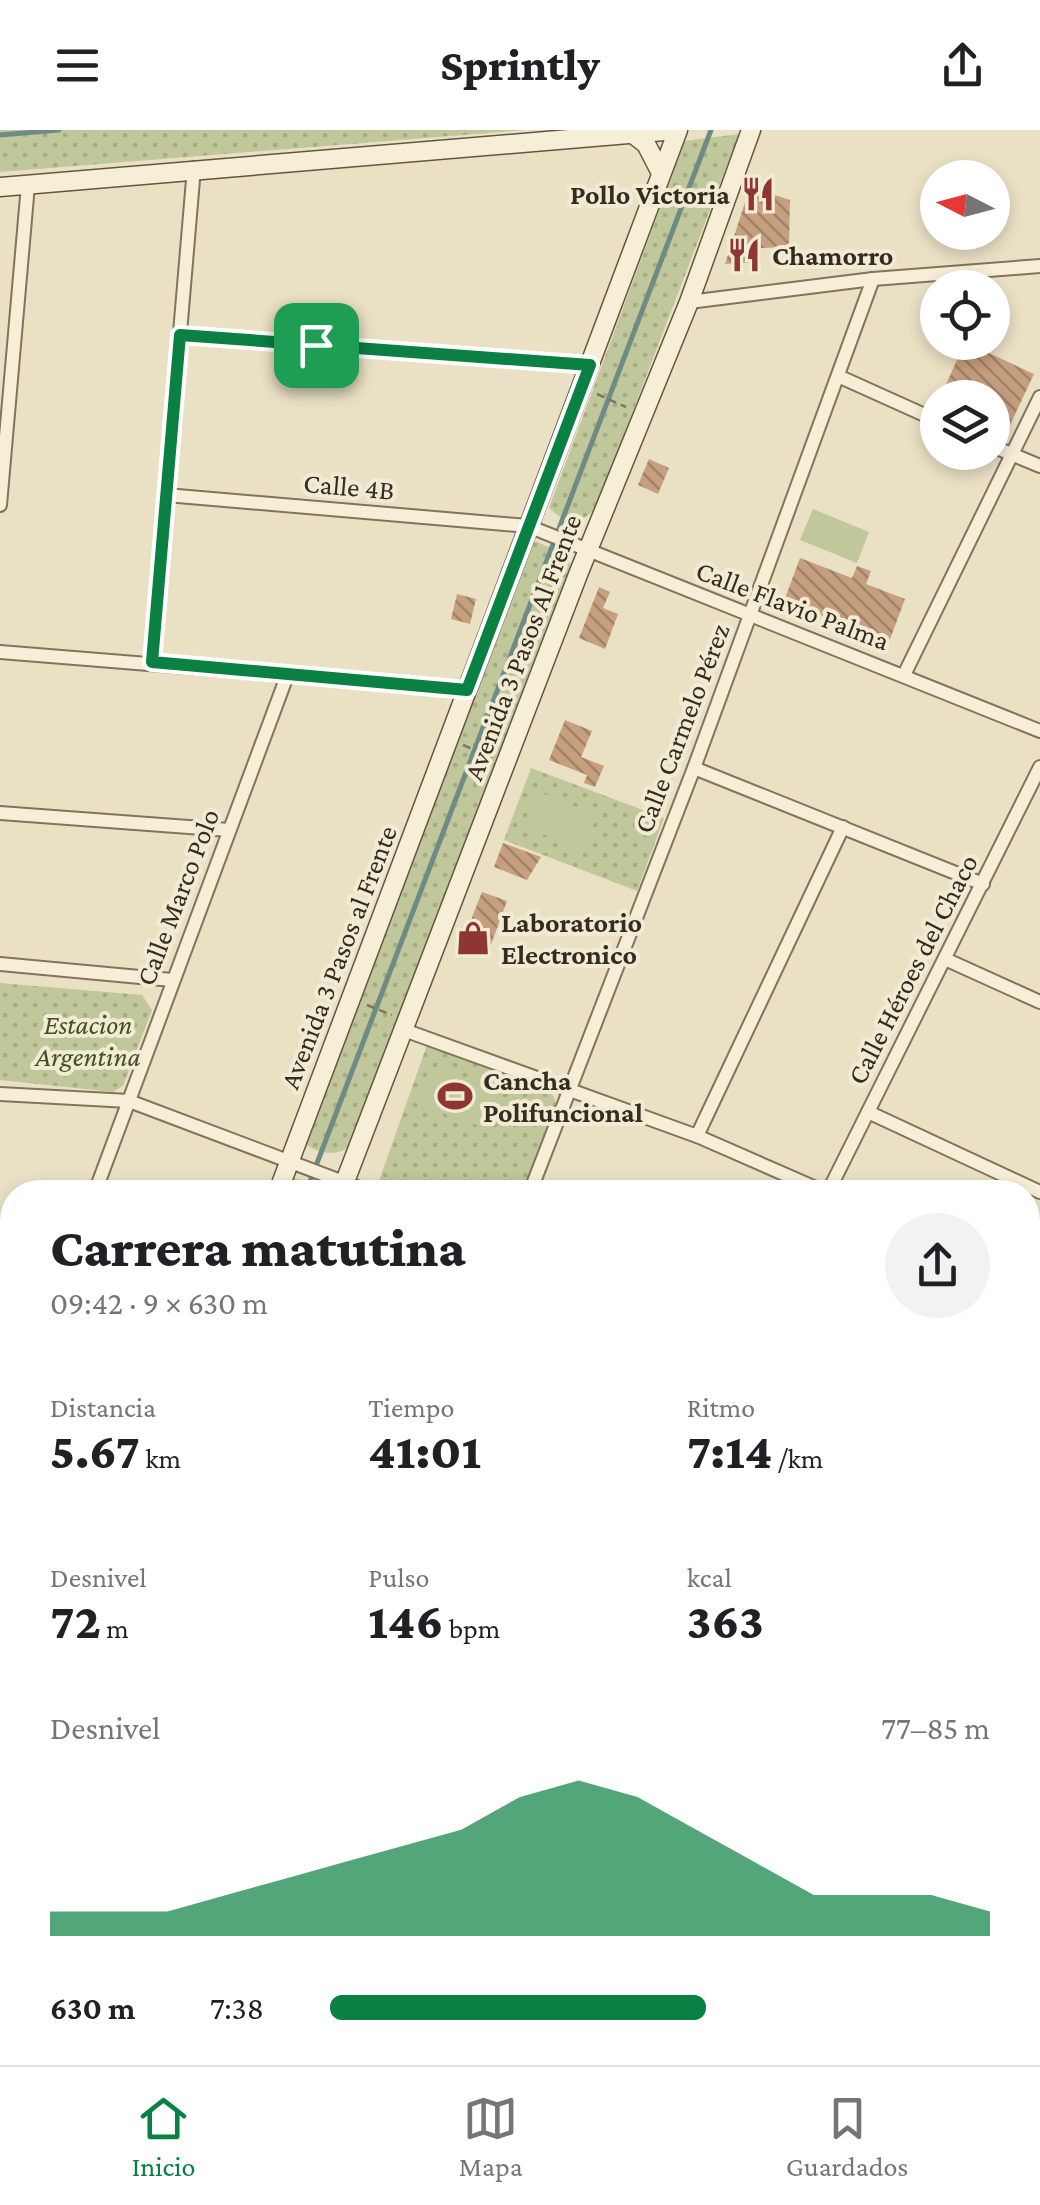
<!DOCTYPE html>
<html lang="es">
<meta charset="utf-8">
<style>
:root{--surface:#fff;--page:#f2f2f2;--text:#202124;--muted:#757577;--line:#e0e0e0;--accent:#0b8043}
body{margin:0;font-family:"Crimson Pro",serif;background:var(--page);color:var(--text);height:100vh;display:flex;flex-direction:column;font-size:38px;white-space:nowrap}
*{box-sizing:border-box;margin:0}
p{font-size:32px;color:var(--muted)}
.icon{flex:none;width:55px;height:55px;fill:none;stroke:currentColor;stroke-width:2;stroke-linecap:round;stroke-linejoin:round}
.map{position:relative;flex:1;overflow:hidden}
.sheet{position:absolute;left:0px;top:1050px;width:1040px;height:885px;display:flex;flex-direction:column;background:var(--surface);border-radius:40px 40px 0 0;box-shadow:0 5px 15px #0003}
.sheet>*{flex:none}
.needle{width:65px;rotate:276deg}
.fabs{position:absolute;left:920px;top:30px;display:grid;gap:20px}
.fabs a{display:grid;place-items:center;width:90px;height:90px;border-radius:50%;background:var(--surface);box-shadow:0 5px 15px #0003;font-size:50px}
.pin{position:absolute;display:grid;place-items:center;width:85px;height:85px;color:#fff;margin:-42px;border-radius:20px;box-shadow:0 5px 15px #0006}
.round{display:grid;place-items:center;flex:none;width:105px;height:105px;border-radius:52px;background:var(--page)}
.headline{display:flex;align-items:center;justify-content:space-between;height:170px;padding:0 50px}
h1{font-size:55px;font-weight:800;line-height:75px}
.stats{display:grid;grid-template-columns:repeat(3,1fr);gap:15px;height:170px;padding:10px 50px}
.stats div{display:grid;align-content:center}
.stats b{font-size:50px;font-weight:800}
.stats small{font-size:28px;font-weight:400}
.stats p{font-size:28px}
.chart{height:280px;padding:20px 50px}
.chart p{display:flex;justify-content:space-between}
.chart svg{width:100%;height:180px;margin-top:10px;fill:var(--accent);opacity:.7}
ul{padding:0 50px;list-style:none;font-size:32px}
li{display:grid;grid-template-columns:160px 120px 1fr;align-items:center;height:75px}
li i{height:25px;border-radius:12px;background:var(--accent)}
header{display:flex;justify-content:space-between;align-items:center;height:130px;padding:0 50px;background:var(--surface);font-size:45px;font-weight:800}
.tabs{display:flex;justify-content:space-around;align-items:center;height:140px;border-top:2px solid var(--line);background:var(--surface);font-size:28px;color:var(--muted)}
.tabs a{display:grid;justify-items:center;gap:5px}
.tabs .active{color:var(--accent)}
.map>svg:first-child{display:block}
.grass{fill:url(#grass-dots)}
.garden{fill:#c0c79a}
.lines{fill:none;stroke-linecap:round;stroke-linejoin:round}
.stream{stroke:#6e8b86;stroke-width:5}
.building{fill:url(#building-back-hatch)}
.minor-casing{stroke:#84735c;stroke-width:16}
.secondary-casing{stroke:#655540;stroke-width:21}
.trunk-casing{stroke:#524230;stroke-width:24}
.path{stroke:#84735c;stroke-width:2.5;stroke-dasharray:8 5;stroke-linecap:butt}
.minor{stroke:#f6eed7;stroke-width:12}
.secondary{stroke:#f6eed7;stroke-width:18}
.trunk{stroke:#debe7e;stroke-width:20}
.route-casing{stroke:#fff;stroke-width:20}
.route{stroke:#0b8043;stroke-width:12}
.labels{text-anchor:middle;stroke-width:8;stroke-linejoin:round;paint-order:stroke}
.poi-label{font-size:28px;font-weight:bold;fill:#352b1f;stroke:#f2ebd4;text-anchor:start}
.street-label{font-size:28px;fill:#352b1f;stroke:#f2ebd4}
.park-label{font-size:28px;font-style:italic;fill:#435027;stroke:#f2ebd4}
</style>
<header><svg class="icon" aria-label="menu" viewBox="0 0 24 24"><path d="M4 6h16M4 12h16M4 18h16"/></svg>Sprintly<svg class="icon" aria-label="share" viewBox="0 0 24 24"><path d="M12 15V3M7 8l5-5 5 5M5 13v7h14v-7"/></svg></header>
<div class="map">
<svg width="1040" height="1935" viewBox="0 0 1040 1935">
<defs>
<pattern id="grass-dots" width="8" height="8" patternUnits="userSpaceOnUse" patternTransform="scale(2.5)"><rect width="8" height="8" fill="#c0c79a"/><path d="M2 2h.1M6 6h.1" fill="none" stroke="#a6ab84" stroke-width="1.8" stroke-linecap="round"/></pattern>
<pattern id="building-back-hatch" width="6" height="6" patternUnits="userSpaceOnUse" patternTransform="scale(2.5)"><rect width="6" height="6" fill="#c59f7e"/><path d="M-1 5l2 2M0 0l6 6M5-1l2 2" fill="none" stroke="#a18267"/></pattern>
</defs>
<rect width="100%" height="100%" fill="#eae1c5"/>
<g class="grass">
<polygon points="0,0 525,0 0,42"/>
<polygon points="739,4 595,380 581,390 565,391 549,378 685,11"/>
<path d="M530 409 569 426 571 438 352 1016C335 1026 322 1025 305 1014Z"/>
<polygon points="531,638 664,688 637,761 504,710"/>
<polygon points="0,853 142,865 152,880 123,956 113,962 0,950"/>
<polygon points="428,912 550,959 556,973 522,1062 407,1062 379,1051"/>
<polygon points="291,1047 330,1059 331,1062 285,1062"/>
<polygon points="12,1583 12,1773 0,1764 0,1591"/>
</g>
<g class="garden">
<polygon points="813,379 869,402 857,433 800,410"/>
<polygon points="537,661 597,685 583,720 523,696"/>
<polygon points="430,936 493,959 480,996 417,974"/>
</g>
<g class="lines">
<g class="stream">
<polyline points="0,5 59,0"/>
<polyline points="306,1062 711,0"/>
<polyline points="0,1820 2,1817"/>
<polyline points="558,1922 582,1935"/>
</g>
</g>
<g class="building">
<polygon points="750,57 790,70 789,117 761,118 761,132 725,134"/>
<polygon points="965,212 1034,244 1003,310 992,306 992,268 940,268"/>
<polygon points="649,329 669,338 658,364 638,355"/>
<polygon points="800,428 852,448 857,436 871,441 866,454 905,469 889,512 850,497 848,503 834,498 836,491 784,471"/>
<polygon points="599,457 610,462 603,478 618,484 605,519 579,508"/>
<polygon points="457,464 476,469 470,494 451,489"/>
<polygon points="565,590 592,601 581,627 604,636 595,657 584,653 587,645 549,630"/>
<polygon points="503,713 541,727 527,750 494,737"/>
<polygon points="482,762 507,771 489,820 463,810"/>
<polygon points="336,1922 410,1922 433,1935 330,1935"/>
<polygon points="696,1922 732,1922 726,1935"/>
</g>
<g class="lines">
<g class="minor-casing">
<g id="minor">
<polyline points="689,172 873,149 1040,136"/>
<polyline points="180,205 590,235"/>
<polyline points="838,246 938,291"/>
<polyline points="992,316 1040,336"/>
<polyline points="166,365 528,396 1040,601"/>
<polyline points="0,375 28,55"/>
<polyline points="0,522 467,560"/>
<polyline points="152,532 194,38"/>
<polyline points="904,545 1040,267"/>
<polyline points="694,638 983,754"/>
<polyline points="0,683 229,700"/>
<polyline points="945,829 1040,872"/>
<polyline points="0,834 172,850"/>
<polyline points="404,900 697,1006 825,1062"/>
<polyline points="0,964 129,971 370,1062"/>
<polyline points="868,982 1040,1062"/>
<polyline points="697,1006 843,697"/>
<polyline points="95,1062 287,546"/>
<polyline points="530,1062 694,638 873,149"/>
<polyline points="828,1062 1040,637"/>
<polyline points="0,1127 12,1128"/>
<polyline points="0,1312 12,1279"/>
<polyline points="1028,1334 1040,1308"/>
<polyline points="1028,1500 1040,1506"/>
<polyline points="1028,1699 1040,1706"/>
<polyline points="155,1935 161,1922"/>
<polyline points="316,1935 322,1922"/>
<polyline points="743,1935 749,1922"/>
<polyline points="920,1935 926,1922"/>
</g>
</g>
<g class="secondary-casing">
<g id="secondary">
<polyline points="633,4 646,14 661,43"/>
<polyline points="0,57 676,0"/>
<polyline points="278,1062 678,0"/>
<polyline points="341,1062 579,442 689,172 751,0"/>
<polyline points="0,1884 12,1872"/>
</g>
</g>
<g class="trunk-casing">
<g id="trunk">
<polyline points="0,1579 12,1571"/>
<polyline points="0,1791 12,1799"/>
<polyline points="482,1922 506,1935"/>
<polyline points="637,1922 659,1935"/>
</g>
</g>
<g class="path">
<polyline points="597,264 626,277"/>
<polyline points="463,615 492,627"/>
<polyline points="367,875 392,885"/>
</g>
<use href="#minor" class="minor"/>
<use href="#secondary" class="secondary"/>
<use href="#trunk" class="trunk"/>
</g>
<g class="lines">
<g class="route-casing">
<polygon id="route" points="180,205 590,235 467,560 152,532"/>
</g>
<use href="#route" class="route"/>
</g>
<defs>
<g id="restaurant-bare" transform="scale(2.7)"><path d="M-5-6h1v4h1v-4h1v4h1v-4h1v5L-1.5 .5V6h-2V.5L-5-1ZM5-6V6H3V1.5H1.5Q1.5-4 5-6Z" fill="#8e3631" stroke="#f2ebd4" stroke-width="2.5" paint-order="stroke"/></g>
<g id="shop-bare" transform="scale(2.7)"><path d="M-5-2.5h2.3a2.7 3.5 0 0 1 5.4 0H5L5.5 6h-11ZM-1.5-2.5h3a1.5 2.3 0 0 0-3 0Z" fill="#8e3631" stroke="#f2ebd4" stroke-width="2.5" paint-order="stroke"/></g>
<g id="stadium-bare" transform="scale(2.7)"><path d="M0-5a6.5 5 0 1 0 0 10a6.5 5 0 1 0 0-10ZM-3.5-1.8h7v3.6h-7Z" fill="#8e3631" stroke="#f2ebd4" stroke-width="2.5" paint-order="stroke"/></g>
</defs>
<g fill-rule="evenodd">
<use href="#restaurant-bare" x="758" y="64"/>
<use href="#restaurant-bare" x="744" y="125"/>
<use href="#shop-bare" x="473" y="808"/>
<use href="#stadium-bare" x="455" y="966"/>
</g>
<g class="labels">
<g class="poi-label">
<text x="730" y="74" text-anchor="end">Pollo Victoria</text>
<text x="772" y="135">Chamorro</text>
<text x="501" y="802">Laboratorio<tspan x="501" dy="32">Electronico</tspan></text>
<text x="483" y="960">Cancha<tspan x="483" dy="32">Polifuncional</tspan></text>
</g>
<g class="street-label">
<text transform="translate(349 356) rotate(5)" y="10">Calle 4B</text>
<text transform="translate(793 475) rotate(21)" y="10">Calle Flavio Palma</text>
<text transform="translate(522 517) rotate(-69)" y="10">Avenida 3 Pasos Al Frente</text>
<text transform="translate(681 598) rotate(-69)" y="10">Calle Carmelo Pérez</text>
<text transform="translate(177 767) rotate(-69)" y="10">Calle Marco Polo</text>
<text transform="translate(338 827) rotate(-69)" y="10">Avenida 3 Pasos al Frente</text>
<text transform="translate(912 839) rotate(-63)" y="10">Calle Héroes del Chaco</text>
</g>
<g class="park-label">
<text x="88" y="904">Estacion<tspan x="88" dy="32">Argentina</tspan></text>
</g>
</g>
</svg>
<div class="fabs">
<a><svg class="needle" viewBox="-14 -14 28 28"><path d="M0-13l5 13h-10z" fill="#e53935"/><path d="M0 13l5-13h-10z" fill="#757577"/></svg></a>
<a><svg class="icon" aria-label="locate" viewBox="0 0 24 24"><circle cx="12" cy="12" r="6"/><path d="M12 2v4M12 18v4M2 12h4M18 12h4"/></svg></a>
<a><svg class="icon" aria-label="layers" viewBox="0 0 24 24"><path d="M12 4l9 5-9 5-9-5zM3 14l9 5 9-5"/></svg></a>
</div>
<div class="pin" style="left:316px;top:215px;background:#1e9e55"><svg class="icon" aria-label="arrive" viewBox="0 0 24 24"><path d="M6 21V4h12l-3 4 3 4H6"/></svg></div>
<section class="sheet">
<div class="headline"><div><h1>Carrera matutina</h1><p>09:42 · 9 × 630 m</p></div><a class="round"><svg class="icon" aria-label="share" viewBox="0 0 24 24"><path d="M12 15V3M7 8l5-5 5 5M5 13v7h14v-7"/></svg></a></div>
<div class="stats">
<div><p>Distancia</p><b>5.67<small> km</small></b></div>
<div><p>Tiempo</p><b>41:01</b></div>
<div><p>Ritmo</p><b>7:14<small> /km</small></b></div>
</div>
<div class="stats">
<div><p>Desnivel</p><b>72<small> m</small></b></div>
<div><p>Pulso</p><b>146<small> bpm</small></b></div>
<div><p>kcal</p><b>363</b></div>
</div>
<div class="chart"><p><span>Desnivel</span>77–85 m</p>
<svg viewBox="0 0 160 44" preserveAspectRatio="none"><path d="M0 44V38L10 38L20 38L30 34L40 30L50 26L60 22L70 18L80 10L90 6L100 10L110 18L120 26L130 34L140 34L150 34L160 38V44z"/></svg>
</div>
<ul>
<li><b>630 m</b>7:38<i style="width:57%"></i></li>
</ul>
</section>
</div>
<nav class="tabs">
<a class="active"><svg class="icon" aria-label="home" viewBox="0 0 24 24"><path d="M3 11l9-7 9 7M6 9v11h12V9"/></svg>Inicio</a>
<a><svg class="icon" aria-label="map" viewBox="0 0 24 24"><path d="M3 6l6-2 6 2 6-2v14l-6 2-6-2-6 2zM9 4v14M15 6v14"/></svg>Mapa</a>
<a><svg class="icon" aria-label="saved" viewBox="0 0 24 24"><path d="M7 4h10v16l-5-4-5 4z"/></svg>Guardados</a>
</nav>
